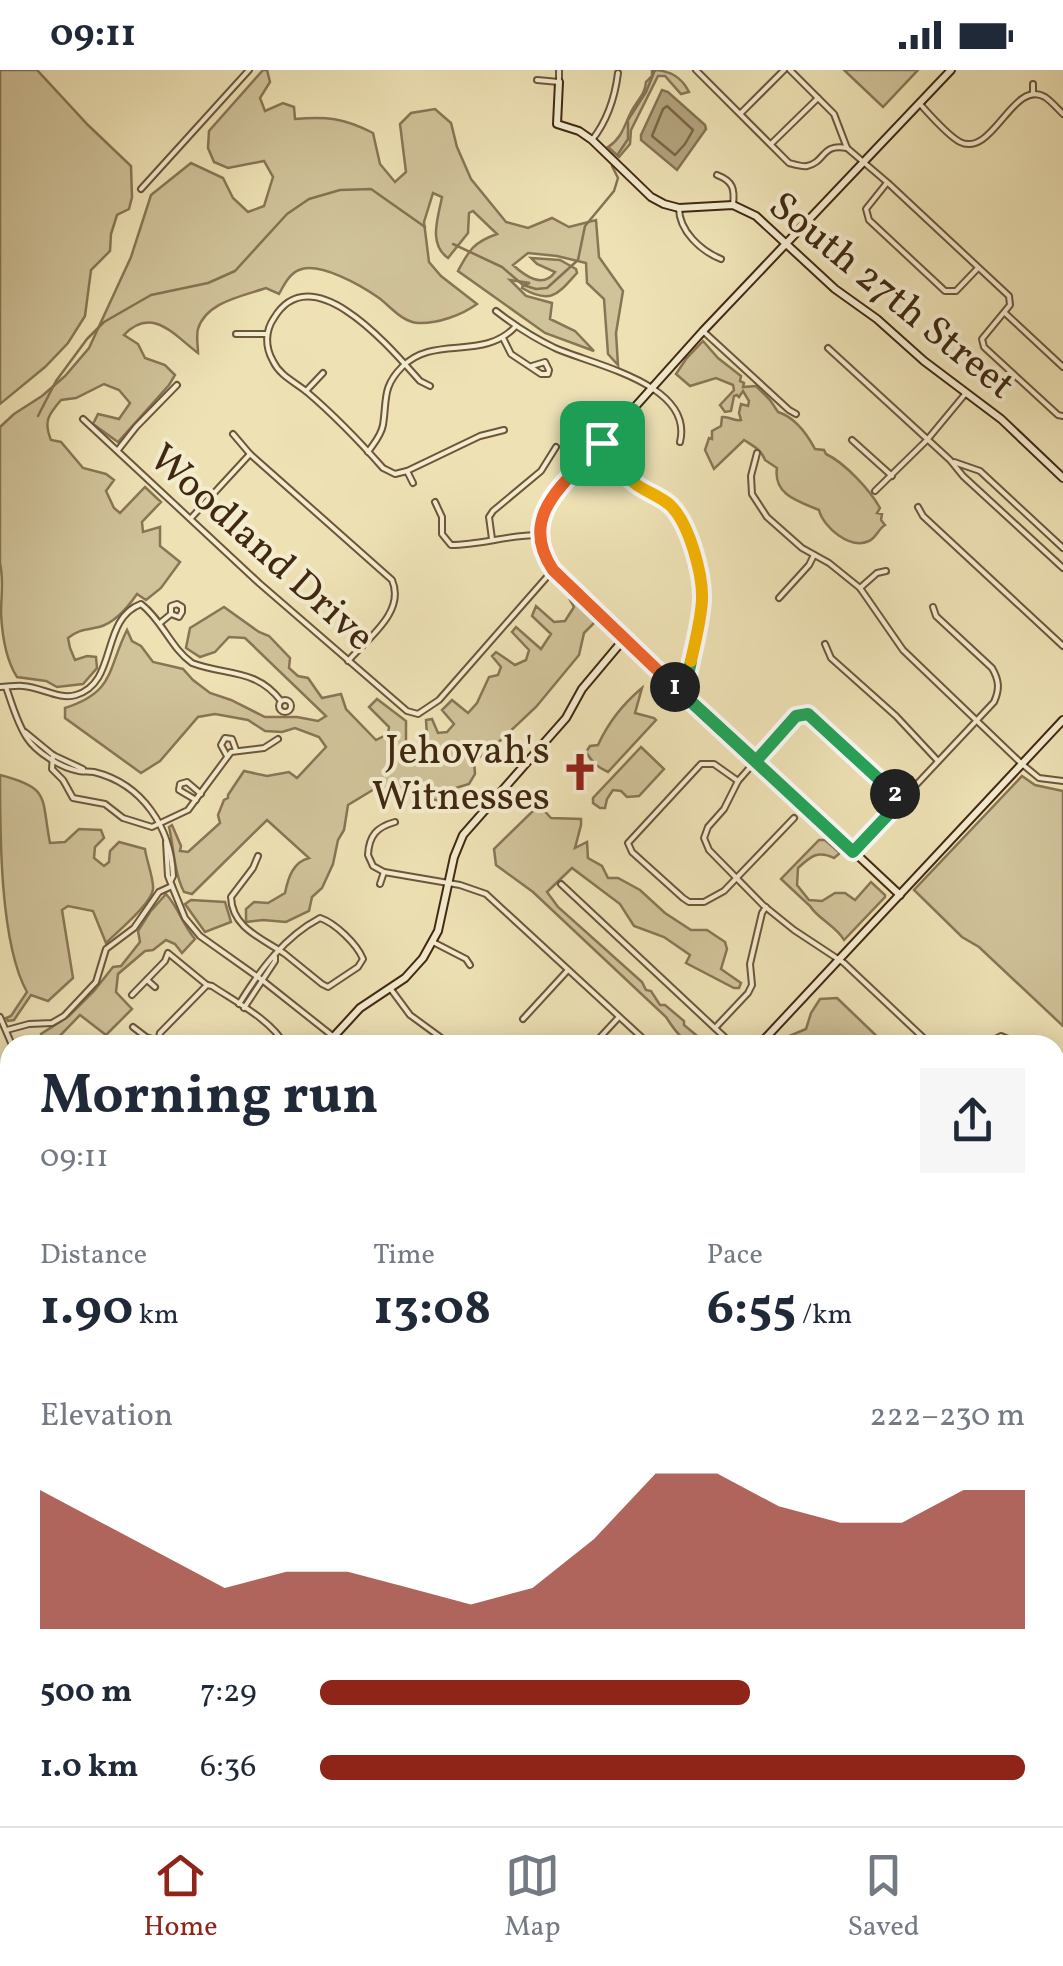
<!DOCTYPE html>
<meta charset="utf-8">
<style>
:root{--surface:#fff;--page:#f6f6f7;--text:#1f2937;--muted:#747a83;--line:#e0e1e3;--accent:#8f2418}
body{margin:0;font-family:Vollkorn,serif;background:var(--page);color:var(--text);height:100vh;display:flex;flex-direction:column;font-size:38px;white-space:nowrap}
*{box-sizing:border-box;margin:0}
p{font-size:32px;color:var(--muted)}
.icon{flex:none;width:55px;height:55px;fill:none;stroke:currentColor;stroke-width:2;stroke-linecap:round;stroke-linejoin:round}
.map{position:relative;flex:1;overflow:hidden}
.panel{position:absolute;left:0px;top:965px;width:1065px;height:792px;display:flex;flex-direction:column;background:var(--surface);border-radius:30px 30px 0 0;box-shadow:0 5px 25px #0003}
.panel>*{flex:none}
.pin{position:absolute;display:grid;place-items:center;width:85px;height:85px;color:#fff;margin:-42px;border-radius:20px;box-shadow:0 5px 15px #0006}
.km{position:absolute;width:50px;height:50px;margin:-25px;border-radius:50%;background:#222;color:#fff;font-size:28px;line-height:50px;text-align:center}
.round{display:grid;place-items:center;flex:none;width:105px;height:105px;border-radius:0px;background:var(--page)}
.headline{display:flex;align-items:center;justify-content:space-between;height:170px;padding:0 40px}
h1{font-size:55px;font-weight:700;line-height:75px}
.metrics{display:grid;grid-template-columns:repeat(3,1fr);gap:15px;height:170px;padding:10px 40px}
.metrics div{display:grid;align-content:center}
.metrics b{font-size:50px;font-weight:700}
.metrics small{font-size:28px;font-weight:400}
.metrics p{font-size:28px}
.chart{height:280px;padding:20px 40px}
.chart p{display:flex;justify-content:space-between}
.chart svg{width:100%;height:180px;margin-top:10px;fill:var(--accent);opacity:.7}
ul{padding:0 40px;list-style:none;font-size:32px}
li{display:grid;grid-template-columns:160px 120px 1fr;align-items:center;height:75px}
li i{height:25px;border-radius:12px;background:var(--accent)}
.status{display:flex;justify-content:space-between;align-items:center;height:70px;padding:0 50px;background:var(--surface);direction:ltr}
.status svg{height:28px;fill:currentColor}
.menu{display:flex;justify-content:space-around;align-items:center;height:140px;border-top:2px solid var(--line);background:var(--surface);font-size:28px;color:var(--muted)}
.menu a{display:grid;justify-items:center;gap:5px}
.menu .on{color:var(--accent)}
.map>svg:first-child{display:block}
.green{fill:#d0c299;stroke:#887555;stroke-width:2.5}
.water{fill:#b3a37d;stroke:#857252;stroke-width:2.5}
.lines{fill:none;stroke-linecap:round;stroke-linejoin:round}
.shore{stroke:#7a6647;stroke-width:2.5}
.stream{stroke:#857252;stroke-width:2.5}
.street-casing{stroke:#6c563a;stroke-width:8}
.secondary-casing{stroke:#402811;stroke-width:10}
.street{stroke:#f4eccf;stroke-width:4}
.secondary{stroke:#f4eccf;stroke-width:6}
.split-1-casing{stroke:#fff;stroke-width:20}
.split-2-casing{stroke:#fff;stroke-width:20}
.split-3-casing{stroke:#fff;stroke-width:20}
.split-4-casing{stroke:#fff;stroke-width:20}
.split-1{stroke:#f0652b;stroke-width:12}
.split-2{stroke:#22a559;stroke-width:12}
.split-3{stroke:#22a559;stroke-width:12}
.split-4{stroke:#f5b400;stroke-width:12}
.labels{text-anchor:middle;stroke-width:8;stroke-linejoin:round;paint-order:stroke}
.street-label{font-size:40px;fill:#402811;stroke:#f4eccf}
.poi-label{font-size:40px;fill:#402811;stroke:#f4eccf;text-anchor:end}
</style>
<div class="status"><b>09:11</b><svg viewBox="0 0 49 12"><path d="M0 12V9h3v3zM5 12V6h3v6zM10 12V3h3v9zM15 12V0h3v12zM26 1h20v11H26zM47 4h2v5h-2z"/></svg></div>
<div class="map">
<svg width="1063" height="1756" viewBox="0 0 1063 1756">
<rect width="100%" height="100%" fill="#eee2b5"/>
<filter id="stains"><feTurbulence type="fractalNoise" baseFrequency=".002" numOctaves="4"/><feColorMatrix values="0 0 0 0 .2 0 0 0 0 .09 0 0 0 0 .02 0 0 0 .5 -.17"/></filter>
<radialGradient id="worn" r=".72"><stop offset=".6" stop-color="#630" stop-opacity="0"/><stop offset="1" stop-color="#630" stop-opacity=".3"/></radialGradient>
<g class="green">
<polygon points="0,0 37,0 88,55 131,96 132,127 129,139 117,145 111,164 110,181 91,200 85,246 68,273 45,297 0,334"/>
<path d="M263 0H267L270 12 260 28 265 41 283 33 294 37 295 49C326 46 344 48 373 63L380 94 395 112 406 102 400 54 411 43 435 39 451 53 457 77 471 109 506 152 528 158 552 148 569 157 596 150 599 187 623 221 616 263 618 295 608 284 604 229 587 213 586 193 557 186 528 183 513 195C525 206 543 219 555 202L537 194 531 188 560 190 576 199 577 203C558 224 551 235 522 218L523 215 530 213 510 210 526 226 552 233 550 249 575 261 594 281 545 263 458 201C469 180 474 172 497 164L473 141 469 143 468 163 448 188C428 174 438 148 442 127L433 123 424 152 429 192 441 206 477 234C462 245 437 254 418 253 402 252 390 236 379 228 362 216 319 191 299 200 289 204 284 215 279 224L266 218C243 226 206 232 198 259 196 266 198 275 198 283 175 266 152 235 124 265L138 274 145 288 165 295 175 305 169 315 118 372 93 354 98 344 119 349 130 333 119 320 104 314 76 328 61 330C49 344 43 351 51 370L61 372 83 398 106 404 114 410 106 421 114 438 120 443 145 417 161 432 142 452 143 462 160 457V476L180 492 161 518 146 530 137 524C128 537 115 553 99 557 86 560 79 559 68 568L70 578 75 590 87 586 96 587 97 598 83 614 57 617 46 611 17 607C6 590 2 564 1 543 1 526 4 511 0 493V357L14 344 42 326 65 306 89 278 131 187 151 125 191 93 223 108 233 128 248 142 264 136 273 107 264 91 228 98 214 92 208 78 209 61Z"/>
<path d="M652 0C669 0 681 6 689 22L681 24 665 6H658L631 60 630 74 619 87 608 77C622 68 624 56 631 42 637 30 645 25 646 12L652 6Z"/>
<polygon points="844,0 918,0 883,37"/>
<path d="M703 271 718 288 741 306 740 311 744 313 743 317 756 316 770 330 778 342C794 347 807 364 815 379L824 380 826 384C845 393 870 420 880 438L877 443 882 444 881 450 885 455C879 458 876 468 869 471 850 480 823 457 819 440 797 431 773 424 777 398L765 390C761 379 753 376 744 370L714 399 705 380 709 368 712 369V361L721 356 722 347C730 346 734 352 741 350L739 343 741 334 748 336 749 331 743 321 739 327 737 325 734 326 731 341 725 342 720 335 734 320 733 315 716 308 690 316 676 304 686 289Z"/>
<path d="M575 528 596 551 584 563 579 585 536 637 487 683 474 690 475 704 469 714 449 720 445 732 431 729 411 720 391 723 376 718 348 735 344 760 338 770 333 794 322 818 312 827 309 841 286 852 263 850 246 852V839L254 832 268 833 285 823C288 808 293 792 309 788L267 750 192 824 184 822C174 803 174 778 169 757L172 755 181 776 180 781 188 782 220 753 218 745 224 730 228 728V725L244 701 267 706 289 702 297 708 326 677 319 667 295 658 282 662 265 661 248 650 215 644 198 647 160 691 141 703 65 648V638C115 622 107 600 127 560L132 571 141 576 153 592 183 599 193 610 210 623 231 630 265 647H297L318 651 326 646 245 568 229 567 215 582 200 587 186 578 190 558 224 537 259 562 269 566 290 588 289 598 298 606 308 608 322 628 341 624 346 639 376 670 388 664 389 657 369 637 377 629 406 651V670L417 683 428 682 426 650 432 649 438 663 447 662 454 654 442 640 452 630 468 643 477 633 489 607 498 605 501 597 492 586 496 582 515 595 526 590 529 580 512 562 516 557 541 579 551 564 532 546 536 536 554 552 565 551 574 537 570 530Z"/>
<path d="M642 618 635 643 654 648 656 650 608 702C597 697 592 692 586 682L590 676 598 675C608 653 624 633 642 618Z"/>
<polygon points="641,677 664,699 639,726 627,727 621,721 613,720 607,729 605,738 600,738 593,733 593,728"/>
<path d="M0 705C51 718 41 727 50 773L65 772 79 759 101 760 104 768 95 777 94 788 104 796 109 792 110 781 119 772 145 779C146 789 154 809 153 819 152 833 117 862 106 873L93 841 68 836 62 840 73 908 48 931 31 925 14 950 8 951 6 948 11 946 27 922C0 874 0 765 0 705Z"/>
<polygon points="1022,706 1035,715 1063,721 1063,956 979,877 962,867 914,820"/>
<path d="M539 735 551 748 581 749V755L575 778 587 772 588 788 602 796 608 808H618L640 820 665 843 691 860H707L725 872 727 879 721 899 741 913 739 918H734L686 893 690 885 664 867 634 856 620 834 572 798 547 822 558 837 642 912 646 920 651 921 660 935H665L684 951V955L708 975C685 975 678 966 666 947L533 822 496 795 494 779Z"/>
<path d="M819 770H825L840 783 834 788C818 780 811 786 798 798L797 815 809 830 822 831 835 823H845L855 830 871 812 885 825V827L844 870C836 856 818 849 810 836L781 809Z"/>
<path d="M166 824C178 837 183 855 195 869L182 883 175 874 166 870 153 880 145 881 118 904 116 922 132 939 106 965 80 945 51 975H43L44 970 41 964 69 946 94 921 113 897 121 896 140 872 138 861 150 842Z"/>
<polygon points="191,830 225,832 231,852 205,862 185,834"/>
<polygon points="837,928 886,975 779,975 789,966 806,959 811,943 820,929"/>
<polygon points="10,1431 10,1537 0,1549 0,1440"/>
<polygon points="188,1748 316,1748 312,1756 204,1756"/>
<polygon points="350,1748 566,1748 558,1756 352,1756"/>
</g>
<polygon class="water" points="662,20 668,22 705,55 706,59 677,100 641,70 641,65"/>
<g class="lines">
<polygon class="shore" points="667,36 693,60 685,74 675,85 652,66 663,39"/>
<g class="stream">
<polyline points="618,84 628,69 628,50 646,22 655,0"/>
<polyline points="453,174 502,197 523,215 536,219 547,218 578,190 585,156 614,121 618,108 612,96"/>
<polyline points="38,346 56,311 87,269 104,252 151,225 208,213 235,201 287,144 309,129 340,120 371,119 425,157"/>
<polyline points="1055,1669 1063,1672"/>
<polyline points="497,1748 506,1752 517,1748"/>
</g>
<g class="street-casing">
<g id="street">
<path d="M696 0 789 93C793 94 803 97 807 96 826 92 821 73 847 78"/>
<polyline points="790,0 834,44 847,78 888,113 1009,226 1010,235 982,269 984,277 1058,345 1063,346"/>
<polyline points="537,10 559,12 559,0"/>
<polyline points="1033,24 1033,14"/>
<path d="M919 33C929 44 948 66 960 72 993 88 1013 8 1045 27 1051 31 1058 39 1063 44"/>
<polyline points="741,43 784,0"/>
<path d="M592 70C607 51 615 27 618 3"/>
<polyline points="771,74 818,28"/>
<path d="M717 105C733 111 735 119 733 135"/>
<polyline points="886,114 866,139 869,150 945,221 956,221 978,198"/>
<polyline points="141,119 249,0"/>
<path d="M679 138C679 161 701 181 721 189"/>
<path d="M496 241C514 255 534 268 555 278 593 295 694 314 680 372"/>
<polyline points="1005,243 1063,297"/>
<polyline points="703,261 789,340 796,344"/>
<polyline points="236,264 266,264"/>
<polyline points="503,268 511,284 541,304 548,304 549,300 545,292 532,296"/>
<polyline points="828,278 950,390 963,406 1063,498"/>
<path d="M430 316 420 311C393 281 313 184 274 248 265 261 265 277 273 291 280 306 295 312 307 322 334 345 360 372 383 398L395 404 407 401 480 366 504 360"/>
<polyline points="306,321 323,303"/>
<polyline points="83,349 259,513 407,641 418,644 439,630 553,500"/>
<path d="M233 364 250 384 392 510C406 542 367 569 348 591"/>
<polyline points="852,370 892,406"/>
<path d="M602 373C612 388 622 404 637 415 648 423 661 427 670 436 689 454 704 505 702 531 701 561 689 593 684 623"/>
<polyline points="118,380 136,357 177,315"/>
<path d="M368 382C374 373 381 366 383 355 387 330 382 317 402 297 434 264 483 292 516 256"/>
<polyline points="757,383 751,406 752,424 767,447 802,478 829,493 860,518 903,580 1022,694 1039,708 1063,711"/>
<polyline points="954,392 980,401 1063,478"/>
<polyline points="407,401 413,413"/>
<polyline points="875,421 927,370 966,323"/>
<path d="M435 432 442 447V464L451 475C480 475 509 465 538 465"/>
<polyline points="918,437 923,446 1063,576"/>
<polyline points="192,447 250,384"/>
<polyline points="492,469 489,447 493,441 541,401 556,377"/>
<polyline points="860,518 877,503 886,501"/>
<polyline points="779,528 809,495 814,485"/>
<polyline points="160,553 171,544 171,536 177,534 182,537 182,542 179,547 171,544"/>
<polyline points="825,574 831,588 896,646 938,691"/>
<path d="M0 617C8 617 16 615 23 616 41 617 59 630 76 625 118 613 100 549 141 534 162 550 170 577 192 593 226 606 256 598 281 631"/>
<path d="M6 617C12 634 17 653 27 668 36 682 61 698 79 701 84 702 89 701 94 702 143 714 171 758 173 806L171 810"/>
<circle cx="285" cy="636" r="6"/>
<polyline points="25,662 53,685 83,699"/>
<polyline points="53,685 52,699 63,710 73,728 105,734 123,748 152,757 188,740 231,682 264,678 278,669"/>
<polyline points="227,686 221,675 225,668 232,669 236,680"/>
<polyline points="738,711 714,694 701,694 628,773 632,782 683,828 689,832 704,832 724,821 794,748"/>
<polyline points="196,730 179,720 180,714 187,712 201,724"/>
<polyline points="902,730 808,644 801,644 782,661 738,711 724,739 708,757 704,768 709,780 763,835 794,860 844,893 931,975"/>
<path d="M395 752C377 757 369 765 368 785L373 796 384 802 460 815 486 824 650 975"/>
<polyline points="166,772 168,806 172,816 185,848 200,866 262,910 344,975"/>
<path d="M855 780 994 632C1000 619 999 610 992 598L936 546 933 537"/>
<polyline points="380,814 384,802"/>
<polyline points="561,814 733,975"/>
<polyline points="433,872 466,889 470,895"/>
<polyline points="147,910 155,917"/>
<polyline points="390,918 410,945 451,975"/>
<polyline points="132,925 165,891 168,883 207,915"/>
<path d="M239 934C260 900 284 867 320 848 335 853 357 874 363 889L358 897 328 917 322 914 285 884C262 868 232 858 231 827L253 798 258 786"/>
<polyline points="244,938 275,891 275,887"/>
<polyline points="0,947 12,975"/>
<polyline points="523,949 568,900"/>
<polyline points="133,957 146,967 156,970"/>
<polyline points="715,958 748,923 752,915 750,894 762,843 766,837"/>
<polyline points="7,960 29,954 52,953 64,946 96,912 106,879 134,858 159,822 172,816"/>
<path d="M157 975 160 963 207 915 212 916C236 932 271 950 285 975"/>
<polyline points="229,975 230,971"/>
<polyline points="593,975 619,947"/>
<polyline points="984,975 1001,966 1023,975"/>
<polyline points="1055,1005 1063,1012"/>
<polyline points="0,1011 10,997"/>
<polyline points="0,1059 10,1048"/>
<polyline points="1055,1081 1063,1079"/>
<polyline points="0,1104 10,1105"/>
<polyline points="1055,1184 1057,1169"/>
<polyline points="0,1209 10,1212"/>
<polyline points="0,1412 10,1421"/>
<polyline points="1055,1495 1063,1477"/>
<polyline points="1055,1500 1063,1502"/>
<polyline points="1055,1621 1063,1626"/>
<polyline points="99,1748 108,1756"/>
<polyline points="135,1748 144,1756"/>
<polyline points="181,1748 190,1756"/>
<polyline points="625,1748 629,1756"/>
<polyline points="116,1756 124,1748"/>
<polyline points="606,1756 621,1748"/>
<polyline points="697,1756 703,1748"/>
<polyline points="770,1756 782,1752 793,1756"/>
<polyline points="823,1756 833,1748"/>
<polyline points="1052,1756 1063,1744"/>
</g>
</g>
<g class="secondary-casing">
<g id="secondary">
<polyline points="559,12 557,54 579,61 592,70 651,127 664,134 679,138 733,135 756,146 835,219 877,249 924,291 1001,349 1063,408"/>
<polyline points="900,825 553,500 542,483 538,465 542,445 556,425 703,261 951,0"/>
<polyline points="326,975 360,938 405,908 423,888 438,861 454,787 463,765 566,648 582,619 624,569"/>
<polyline points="759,975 1063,650"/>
<polyline points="1055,1320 1063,1324"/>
<polyline points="584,1748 590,1756"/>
<polyline points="18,1756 26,1748"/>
</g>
</g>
<use href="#street" class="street"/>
<use href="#secondary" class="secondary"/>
</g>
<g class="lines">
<g class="split-1-casing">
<path id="split-1" d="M602 373C567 412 516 445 553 500L675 617"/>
</g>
<g class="split-2-casing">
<polyline id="split-2" points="675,617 853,782 902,730 895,724"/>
</g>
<g class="split-3-casing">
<polyline id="split-3" points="691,591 684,625 756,691 796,646 808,644 895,724"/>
</g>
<g class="split-4-casing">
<path id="split-4" d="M602 373C612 388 622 404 637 415 647 422 661 427 670 435 689 453 703 504 702 530 701 550 695 572 691 591"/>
</g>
<use href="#split-1" class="split-1"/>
<use href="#split-2" class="split-2"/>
<use href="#split-3" class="split-3"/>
<use href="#split-4" class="split-4"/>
</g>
<defs>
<g id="church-bare" transform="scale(3)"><path d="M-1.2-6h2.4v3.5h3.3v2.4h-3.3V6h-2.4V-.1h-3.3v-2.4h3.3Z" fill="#8f2418" stroke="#f4eccf" stroke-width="2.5" paint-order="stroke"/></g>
</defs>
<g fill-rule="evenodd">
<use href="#church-bare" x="580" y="702"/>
</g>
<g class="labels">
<g class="street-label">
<text transform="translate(893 224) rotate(39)" y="14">South 27th Street</text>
<text transform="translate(263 476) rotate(42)" y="14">Woodland Drive</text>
</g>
<g class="poi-label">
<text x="550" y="693">Jehovah's<tspan x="550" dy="46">Witnesses</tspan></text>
</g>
</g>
<rect width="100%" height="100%" filter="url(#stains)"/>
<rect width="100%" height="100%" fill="url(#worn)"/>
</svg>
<div class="pin" style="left:602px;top:373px;background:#1e9e55"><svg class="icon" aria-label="arrive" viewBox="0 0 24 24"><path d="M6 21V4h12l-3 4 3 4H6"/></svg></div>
<b class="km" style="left:675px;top:617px">1</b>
<b class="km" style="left:895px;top:724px">2</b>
<section class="panel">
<div class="headline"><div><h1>Morning run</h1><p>09:11</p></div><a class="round"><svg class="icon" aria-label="share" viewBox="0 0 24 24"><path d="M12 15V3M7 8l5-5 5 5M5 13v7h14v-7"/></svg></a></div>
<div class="metrics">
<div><p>Distance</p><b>1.90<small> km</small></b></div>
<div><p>Time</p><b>13:08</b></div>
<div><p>Pace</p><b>6:55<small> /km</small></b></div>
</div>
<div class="chart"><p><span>Elevation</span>222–230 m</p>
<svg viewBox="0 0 160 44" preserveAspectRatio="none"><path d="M0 44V10L10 18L20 26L30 34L40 30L50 30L60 34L70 38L80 34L90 22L100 6L110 6L120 14L130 18L140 18L150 10L160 10V44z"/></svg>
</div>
<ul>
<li><b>500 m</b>7:29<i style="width:61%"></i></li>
<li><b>1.0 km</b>6:36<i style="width:100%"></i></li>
</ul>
</section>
</div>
<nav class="menu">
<a class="on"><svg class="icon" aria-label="home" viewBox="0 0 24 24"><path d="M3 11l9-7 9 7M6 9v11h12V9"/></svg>Home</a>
<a><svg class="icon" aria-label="map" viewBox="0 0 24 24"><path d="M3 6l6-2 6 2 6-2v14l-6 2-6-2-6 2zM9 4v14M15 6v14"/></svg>Map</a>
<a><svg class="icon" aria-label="saved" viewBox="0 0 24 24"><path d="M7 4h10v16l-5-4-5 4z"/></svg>Saved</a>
</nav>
